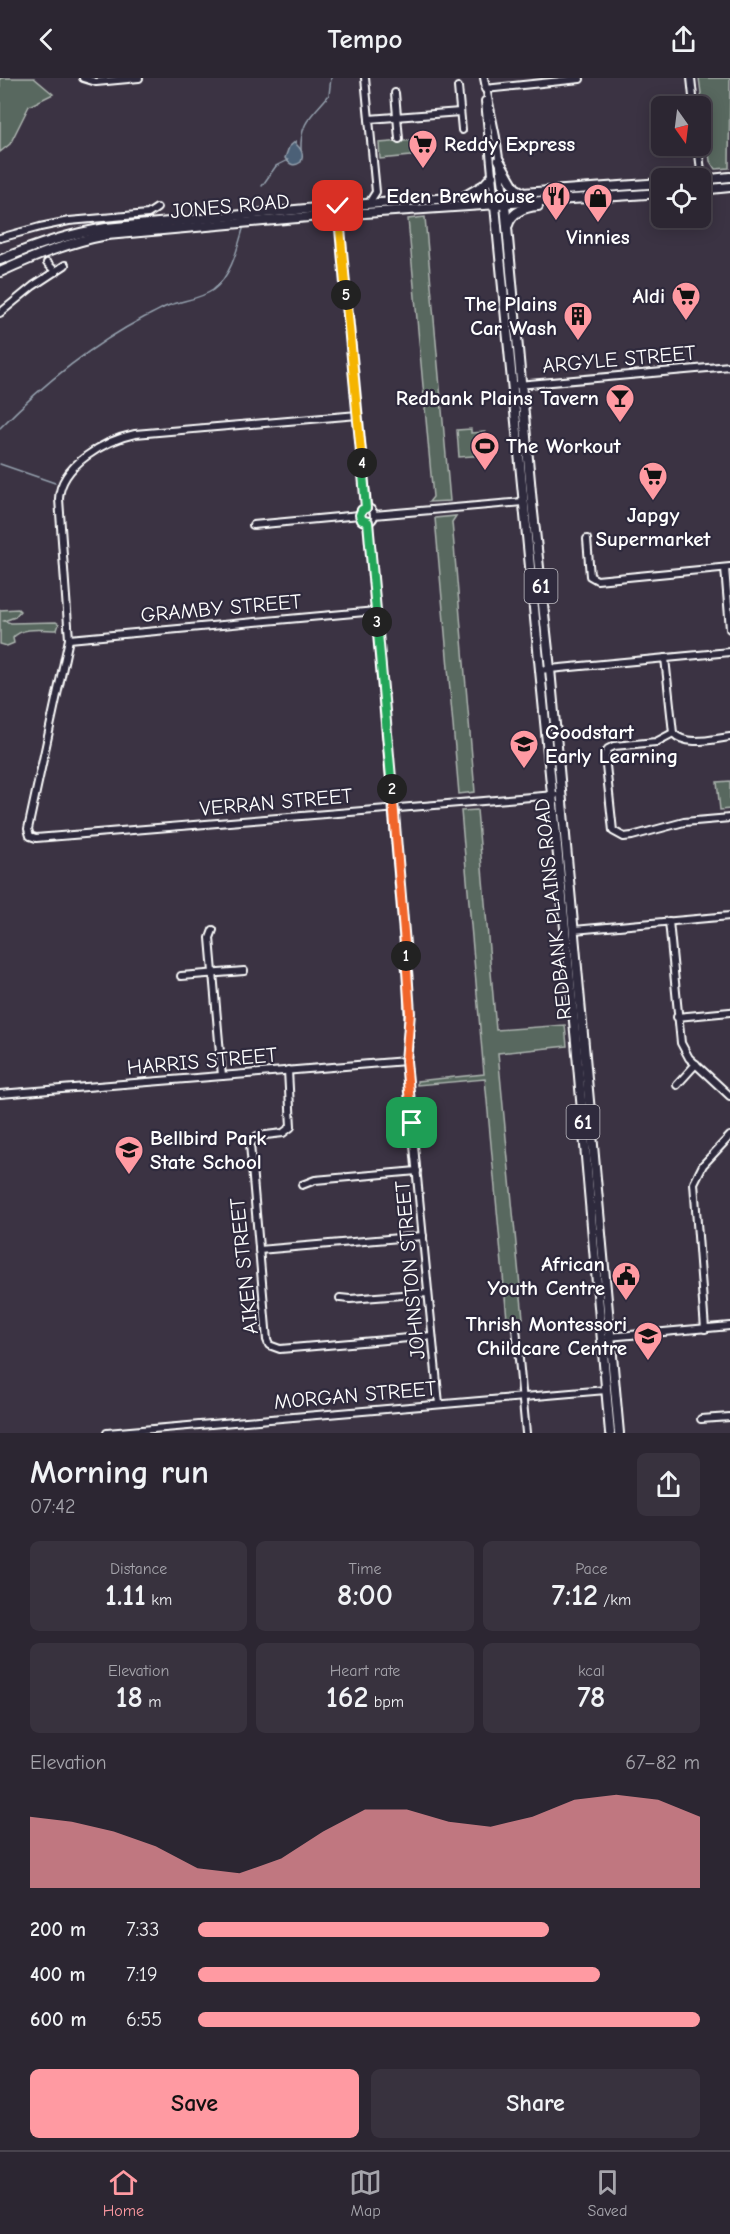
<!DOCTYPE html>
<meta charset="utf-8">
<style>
:root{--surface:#2c2632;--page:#38323e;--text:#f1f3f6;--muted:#a6a5ac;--line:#48434d;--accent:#ff9aa2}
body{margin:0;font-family:"Comic Neue",sans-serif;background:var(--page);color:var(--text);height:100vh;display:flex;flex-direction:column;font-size:22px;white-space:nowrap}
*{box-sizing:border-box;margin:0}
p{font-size:20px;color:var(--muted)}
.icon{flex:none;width:33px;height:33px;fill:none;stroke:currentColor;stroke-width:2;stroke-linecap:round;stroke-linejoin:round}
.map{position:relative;height:1355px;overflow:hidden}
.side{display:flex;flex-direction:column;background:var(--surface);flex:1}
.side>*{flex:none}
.needle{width:39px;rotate:166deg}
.controls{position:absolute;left:651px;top:18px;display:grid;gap:12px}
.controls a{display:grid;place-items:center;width:60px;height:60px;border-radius:9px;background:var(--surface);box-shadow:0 3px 15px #0003,0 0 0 2px var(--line);font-size:30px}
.pin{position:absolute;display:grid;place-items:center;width:51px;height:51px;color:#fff;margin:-26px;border-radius:12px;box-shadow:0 3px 9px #0006}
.km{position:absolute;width:30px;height:30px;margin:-15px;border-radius:50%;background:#222;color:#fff;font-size:16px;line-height:30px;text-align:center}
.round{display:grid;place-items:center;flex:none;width:63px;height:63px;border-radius:9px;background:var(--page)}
.summary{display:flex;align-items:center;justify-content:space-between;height:102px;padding:0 30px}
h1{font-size:33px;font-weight:800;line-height:45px}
.metrics{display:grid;grid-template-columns:repeat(3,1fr);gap:9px;height:102px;padding:6px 30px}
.metrics div{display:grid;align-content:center;border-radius:9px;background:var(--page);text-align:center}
.metrics b{font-size:30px;font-weight:800}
.metrics small{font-size:16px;font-weight:400}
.metrics p{font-size:16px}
.chart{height:168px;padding:12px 30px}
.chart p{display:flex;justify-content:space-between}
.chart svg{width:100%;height:108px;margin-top:6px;fill:var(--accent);opacity:.7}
.primary-button{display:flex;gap:12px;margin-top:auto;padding:12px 30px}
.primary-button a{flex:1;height:69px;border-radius:9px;background:var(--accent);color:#111;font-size:24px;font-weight:800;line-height:69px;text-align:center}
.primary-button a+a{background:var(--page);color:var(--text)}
ul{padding:0 30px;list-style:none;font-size:20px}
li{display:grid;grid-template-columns:96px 72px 1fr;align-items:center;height:45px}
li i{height:15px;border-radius:8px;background:var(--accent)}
header{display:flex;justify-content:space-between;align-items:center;height:78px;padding:0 30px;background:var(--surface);font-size:27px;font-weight:800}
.tab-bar{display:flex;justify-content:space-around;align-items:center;height:84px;border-top:2px solid var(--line);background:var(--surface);font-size:16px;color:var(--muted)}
.tab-bar a{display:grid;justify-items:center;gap:3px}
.tab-bar .on{color:var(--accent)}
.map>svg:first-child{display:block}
.green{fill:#58685f;stroke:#acb4af;stroke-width:1.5}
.water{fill:#4c6177;stroke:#94a0ad;stroke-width:1.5}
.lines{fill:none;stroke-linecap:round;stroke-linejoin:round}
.stream{stroke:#94a0ad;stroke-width:1.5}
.minor-casing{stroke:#fff;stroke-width:10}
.major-casing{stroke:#fff;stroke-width:12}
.minor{stroke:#2f2a3d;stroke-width:6}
.major{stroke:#2f2a3d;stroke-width:8}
.split-1-casing{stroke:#fff;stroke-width:12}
.split-2-casing{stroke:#fff;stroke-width:12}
.split-3-casing{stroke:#fff;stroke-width:12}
.split-4-casing{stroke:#fff;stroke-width:12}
.split-5-casing{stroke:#fff;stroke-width:12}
.split-6-casing{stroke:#fff;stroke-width:12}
.split-1{stroke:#f0652b;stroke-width:8}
.split-2{stroke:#f0652b;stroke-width:8}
.split-3{stroke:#22a559;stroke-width:8}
.split-4{stroke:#22a559;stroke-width:8}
.split-5{stroke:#f5b400;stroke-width:8}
.split-6{stroke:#f5b400;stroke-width:8}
.labels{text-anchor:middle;stroke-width:4.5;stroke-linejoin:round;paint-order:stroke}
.shield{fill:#2f2a3d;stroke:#c1bfc5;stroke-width:1.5}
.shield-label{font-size:20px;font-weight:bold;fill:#fff}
.poi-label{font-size:21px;font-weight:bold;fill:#fff;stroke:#2f2a3d;text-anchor:end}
.street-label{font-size:21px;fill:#fff;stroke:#2f2a3d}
</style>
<header><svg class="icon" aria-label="back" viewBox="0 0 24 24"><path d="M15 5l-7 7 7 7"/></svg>Tempo<svg class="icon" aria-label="share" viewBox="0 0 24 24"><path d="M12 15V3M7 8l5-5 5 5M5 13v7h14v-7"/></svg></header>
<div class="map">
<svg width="730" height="1355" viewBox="0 0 730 1355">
<rect width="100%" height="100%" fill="#3b3343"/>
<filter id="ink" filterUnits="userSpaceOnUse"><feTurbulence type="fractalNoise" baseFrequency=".0167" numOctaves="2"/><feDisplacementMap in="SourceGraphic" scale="12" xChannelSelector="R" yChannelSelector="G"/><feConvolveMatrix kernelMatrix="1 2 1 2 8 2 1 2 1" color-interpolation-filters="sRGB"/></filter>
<g filter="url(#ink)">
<g class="green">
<polygon points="0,0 34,0 53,16 29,28 10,66 0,74"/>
<polygon points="699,0 730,0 729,90 715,91 710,83"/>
<polygon points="430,61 431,76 380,81 379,65"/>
<polygon points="425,139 450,423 429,424 433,419 408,141"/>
<polygon points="471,351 471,355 485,354 487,377 459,379 457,352"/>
<polygon points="456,438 452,444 475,714 459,716 435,440"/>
<path d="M18 531 20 533 15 539 4 543 11 545 56 544 59 546 57 552C43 552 22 548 13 560L14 565 7 568 0 566V532Z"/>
<polygon points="730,703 730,731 720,732 717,704"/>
<polygon points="477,732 496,952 565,947 567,968 498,975 523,1240 507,1241 485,1001 417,1007 417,1003 484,996 461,733"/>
</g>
<path class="water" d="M296 63V66C302 72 304 76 301 84 294 89 290 87 285 80L289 69Z"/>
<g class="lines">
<g class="stream">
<path d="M301 72C300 43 312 38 329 17L331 0"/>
<polyline points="262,108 276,88 288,82"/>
<polyline points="254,129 258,121"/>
<path d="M0 350C42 307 92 267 145 239 152 236 159 232 165 229 181 222 199 222 213 212 231 198 237 172 243 151"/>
<polyline points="0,386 55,405"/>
</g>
<g class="minor-casing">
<g id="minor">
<polyline points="83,0 96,4 139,0"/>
<polyline points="365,0 376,114 369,125"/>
<polyline points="484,0 496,59 504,116"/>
<polyline points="691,0 694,28"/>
<polyline points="458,9 462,52"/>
<polyline points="485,11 580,1"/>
<polyline points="395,15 399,61"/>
<polyline points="485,23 494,117"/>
<polyline points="369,41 460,34"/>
<polyline points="698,68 702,101"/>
<polyline points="338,134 367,430"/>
<polyline points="0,160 40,149 69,143 148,136 157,130"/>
<polyline points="47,185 56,194"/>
<polyline points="0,235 33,208 65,187"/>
<polyline points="518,307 730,288"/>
<path d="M358 337 135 356C106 362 60 387 59 421L69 561 28 751 30 758 36 760 555 717"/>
<circle cx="367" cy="437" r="7"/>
<polyline points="374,437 523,424"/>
<polyline points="368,444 408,906 409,956 406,985 439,1326"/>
<polyline points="253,447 360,437"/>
<polyline points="587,461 590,498 597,502 730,489"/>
<polyline points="725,490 730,551"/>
<polyline points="69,561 376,533"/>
<path d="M665 580 673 655C686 669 713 661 730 659"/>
<polyline points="539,592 730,574"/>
<polyline points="673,655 656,664 614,668 608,671 605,678 613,753 624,759 632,758 684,744 730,740"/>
<polyline points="669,843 681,965 689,980 730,1018"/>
<polyline points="213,852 210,860 222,998"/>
<polyline points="574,852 730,838"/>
<polyline points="181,898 244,893"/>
<polyline points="677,939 730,934"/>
<polyline points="288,992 291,1049 283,1055 257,1058 250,1066 267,1262 269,1267 280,1271 432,1258"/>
<polyline points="677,1007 696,986"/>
<polyline points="0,1016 406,983"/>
<polyline points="302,1107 315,1102 417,1093"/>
<polyline points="259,1172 423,1158"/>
<polyline points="340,1220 350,1221 428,1215"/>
<polyline points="516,1250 526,1355"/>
<polyline points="705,1251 694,1105 703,1087 730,1058"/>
<polyline points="608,1259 730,1248"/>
<polyline points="701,1341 730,1339"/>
<polyline points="107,1355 606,1312"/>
</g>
</g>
<g class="major-casing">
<g id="major">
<polyline points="499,82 515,110 522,114"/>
<polyline points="700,102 730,99"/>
<polyline points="700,112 730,109"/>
<polyline points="504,116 532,425 550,591 619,1355"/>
<polyline points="494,117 576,964 610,1355"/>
<polyline points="465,118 484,107 492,98"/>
<path d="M508 147C512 134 525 129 538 128"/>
<path d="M0 182C35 167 68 156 106 150L338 128 662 105"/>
<path d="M0 194C35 178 69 164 107 157L320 138 662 115"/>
</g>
</g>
<use href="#minor" class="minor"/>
<use href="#major" class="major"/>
</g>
</g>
<g class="lines" filter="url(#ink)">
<g class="split-1-casing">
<polyline id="split-1" points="406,878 410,935 406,983 412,1045"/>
</g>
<g class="split-2-casing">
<polyline id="split-2" points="392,711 406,878"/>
</g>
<g class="split-3-casing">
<polyline id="split-3" points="377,544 392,711"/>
</g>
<g class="split-4-casing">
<polyline id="split-4" points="362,385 366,430 362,432 360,437 362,442 368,444 377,544"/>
</g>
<g class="split-5-casing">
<polyline id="split-5" points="346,217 362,385"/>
</g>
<g class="split-6-casing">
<polyline id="split-6" points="338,128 346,217"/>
</g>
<use href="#split-1" class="split-1"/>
<use href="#split-2" class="split-2"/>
<use href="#split-3" class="split-3"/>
<use href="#split-4" class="split-4"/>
<use href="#split-5" class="split-5"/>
<use href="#split-6" class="split-6"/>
</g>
<defs>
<g id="supermarket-pin" transform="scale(1.5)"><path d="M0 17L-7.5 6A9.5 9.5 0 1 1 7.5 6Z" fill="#ff9aa2" stroke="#2f2a3d"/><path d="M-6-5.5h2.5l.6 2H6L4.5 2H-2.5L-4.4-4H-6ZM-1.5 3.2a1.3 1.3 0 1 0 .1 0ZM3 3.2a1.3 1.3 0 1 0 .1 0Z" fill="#111"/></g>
<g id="restaurant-pin" transform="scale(1.5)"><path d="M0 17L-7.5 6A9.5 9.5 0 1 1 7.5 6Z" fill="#ff9aa2" stroke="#2f2a3d"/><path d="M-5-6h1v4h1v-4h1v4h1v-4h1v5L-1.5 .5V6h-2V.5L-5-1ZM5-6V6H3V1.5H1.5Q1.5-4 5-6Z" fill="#111"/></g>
<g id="shop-pin" transform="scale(1.5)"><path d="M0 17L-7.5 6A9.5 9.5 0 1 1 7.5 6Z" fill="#ff9aa2" stroke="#2f2a3d"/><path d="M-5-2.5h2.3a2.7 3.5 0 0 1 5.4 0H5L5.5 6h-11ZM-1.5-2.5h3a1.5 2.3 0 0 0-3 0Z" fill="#111"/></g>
<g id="building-pin" transform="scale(1.5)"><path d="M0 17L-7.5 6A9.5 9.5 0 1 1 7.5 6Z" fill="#ff9aa2" stroke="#2f2a3d"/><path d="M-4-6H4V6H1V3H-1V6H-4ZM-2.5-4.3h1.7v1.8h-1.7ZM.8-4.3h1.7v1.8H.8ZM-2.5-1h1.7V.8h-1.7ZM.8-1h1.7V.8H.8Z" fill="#111"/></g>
<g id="bar-pin" transform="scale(1.5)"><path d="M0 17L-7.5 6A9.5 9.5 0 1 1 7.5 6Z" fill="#ff9aa2" stroke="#2f2a3d"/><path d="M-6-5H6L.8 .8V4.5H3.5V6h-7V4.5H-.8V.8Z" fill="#111"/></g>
<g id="stadium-pin" transform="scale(1.5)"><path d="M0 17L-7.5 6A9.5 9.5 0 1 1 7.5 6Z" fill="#ff9aa2" stroke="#2f2a3d"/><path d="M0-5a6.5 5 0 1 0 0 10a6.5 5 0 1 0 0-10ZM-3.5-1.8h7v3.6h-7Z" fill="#111"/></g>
<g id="school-pin" transform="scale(1.5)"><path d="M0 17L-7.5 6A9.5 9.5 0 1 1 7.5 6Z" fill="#ff9aa2" stroke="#2f2a3d"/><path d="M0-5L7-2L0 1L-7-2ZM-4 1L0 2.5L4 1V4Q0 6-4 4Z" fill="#111"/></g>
<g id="civic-pin" transform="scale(1.5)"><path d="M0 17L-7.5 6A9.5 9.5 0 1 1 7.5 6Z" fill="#ff9aa2" stroke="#2f2a3d"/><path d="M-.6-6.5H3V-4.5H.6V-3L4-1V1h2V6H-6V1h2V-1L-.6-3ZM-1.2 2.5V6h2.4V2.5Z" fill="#111"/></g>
</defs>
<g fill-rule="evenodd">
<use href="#supermarket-pin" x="423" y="66"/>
<use href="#restaurant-pin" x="556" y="118"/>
<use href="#shop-pin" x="598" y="120"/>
<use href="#supermarket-pin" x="686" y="218"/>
<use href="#building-pin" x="578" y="238"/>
<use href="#bar-pin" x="620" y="320"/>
<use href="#stadium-pin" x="485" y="368"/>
<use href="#supermarket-pin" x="653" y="398"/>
<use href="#school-pin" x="524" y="666"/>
<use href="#school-pin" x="129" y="1072"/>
<use href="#civic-pin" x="626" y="1198"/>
<use href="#school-pin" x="648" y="1258"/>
</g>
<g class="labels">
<g class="shield">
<rect x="524.5" y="491" width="33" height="34" rx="4.5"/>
<rect x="566.5" y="1027" width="33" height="34" rx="4.5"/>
</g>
<g class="shield-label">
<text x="541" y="515">61</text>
<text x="583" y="1051">61</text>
</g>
<g class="poi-label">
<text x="444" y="73" text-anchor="start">Reddy Express</text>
<text x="535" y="125">Eden Brewhouse</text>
<text x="598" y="166" text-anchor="middle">Vinnies</text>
<text x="665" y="225">Aldi</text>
<text x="557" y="233">The Plains<tspan x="557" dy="24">Car Wash</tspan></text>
<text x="599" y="327">Redbank Plains Tavern</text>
<text x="506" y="375" text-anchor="start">The Workout</text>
<text x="653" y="444" text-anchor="middle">Japgy<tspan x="653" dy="24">Supermarket</tspan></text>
<text x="545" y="661" text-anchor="start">Goodstart<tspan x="545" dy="24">Early Learning</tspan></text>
<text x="150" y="1067" text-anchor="start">Bellbird Park<tspan x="150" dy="24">State School</tspan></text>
<text x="605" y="1193">African<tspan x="605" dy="24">Youth Centre</tspan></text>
<text x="627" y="1253">Thrish Montessori<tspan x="627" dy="24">Childcare Centre</tspan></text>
</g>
<g class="street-label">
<text transform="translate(230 128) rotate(-5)" y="7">JONES ROAD</text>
<text transform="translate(619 281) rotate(-5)" y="7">ARGYLE STREET</text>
<text transform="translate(221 530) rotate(-5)" y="7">GRAMBY STREET</text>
<text transform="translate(276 724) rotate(-5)" y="7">VERRAN STREET</text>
<text transform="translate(553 831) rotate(-96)" y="7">REDBANK PLAINS ROAD</text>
<text transform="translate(202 983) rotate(-5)" y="7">HARRIS STREET</text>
<text transform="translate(244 1188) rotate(-96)" y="7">AIKEN STREET</text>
<text transform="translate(410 1192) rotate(-95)" y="7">JOHNSTON STREET</text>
<text transform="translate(355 1317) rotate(-5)" y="7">MORGAN STREET</text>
</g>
</g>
</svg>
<div class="controls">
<a><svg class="needle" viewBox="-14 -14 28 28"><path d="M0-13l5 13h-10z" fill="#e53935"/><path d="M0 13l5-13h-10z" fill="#a6a5ac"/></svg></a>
<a><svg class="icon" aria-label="locate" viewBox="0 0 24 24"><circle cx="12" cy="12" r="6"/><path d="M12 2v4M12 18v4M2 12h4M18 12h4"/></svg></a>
</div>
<div class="pin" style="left:412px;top:1045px;background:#1e9e55"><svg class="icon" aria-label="arrive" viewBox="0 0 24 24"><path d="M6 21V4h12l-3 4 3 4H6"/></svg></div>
<div class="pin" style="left:338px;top:128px;background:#d93025"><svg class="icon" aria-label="check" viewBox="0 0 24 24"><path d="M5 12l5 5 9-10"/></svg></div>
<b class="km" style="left:406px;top:878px">1</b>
<b class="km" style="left:392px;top:711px">2</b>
<b class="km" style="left:377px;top:544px">3</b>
<b class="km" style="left:362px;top:385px">4</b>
<b class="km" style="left:346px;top:217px">5</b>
</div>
<section class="side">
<div class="summary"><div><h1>Morning run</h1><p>07:42</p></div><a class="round"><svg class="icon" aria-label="share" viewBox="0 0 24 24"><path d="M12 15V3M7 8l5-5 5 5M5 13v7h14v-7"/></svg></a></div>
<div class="metrics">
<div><p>Distance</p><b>1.11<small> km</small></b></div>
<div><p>Time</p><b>8:00</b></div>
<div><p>Pace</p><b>7:12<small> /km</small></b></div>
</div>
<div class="metrics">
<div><p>Elevation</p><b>18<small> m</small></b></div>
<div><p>Heart rate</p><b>162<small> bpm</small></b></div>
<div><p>kcal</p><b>78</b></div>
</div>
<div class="chart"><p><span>Elevation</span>67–82 m</p>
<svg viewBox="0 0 160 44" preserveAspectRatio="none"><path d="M0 44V15L10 17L20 21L30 27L40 36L50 38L60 32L70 21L80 12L90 12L100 17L110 19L120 15L130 8L140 6L150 8L160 15V44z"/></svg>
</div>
<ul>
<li><b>200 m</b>7:33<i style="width:70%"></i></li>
<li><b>400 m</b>7:19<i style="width:80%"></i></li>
<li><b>600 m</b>6:55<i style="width:100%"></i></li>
</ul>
<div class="primary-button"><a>Save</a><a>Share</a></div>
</section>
<nav class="tab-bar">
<a class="on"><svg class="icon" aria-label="home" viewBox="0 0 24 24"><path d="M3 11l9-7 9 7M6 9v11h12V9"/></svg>Home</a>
<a><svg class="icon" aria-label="map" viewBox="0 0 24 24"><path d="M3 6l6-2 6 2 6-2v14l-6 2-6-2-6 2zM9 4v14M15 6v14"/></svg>Map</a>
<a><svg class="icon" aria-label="saved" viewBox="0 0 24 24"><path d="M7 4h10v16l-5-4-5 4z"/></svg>Saved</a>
</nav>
